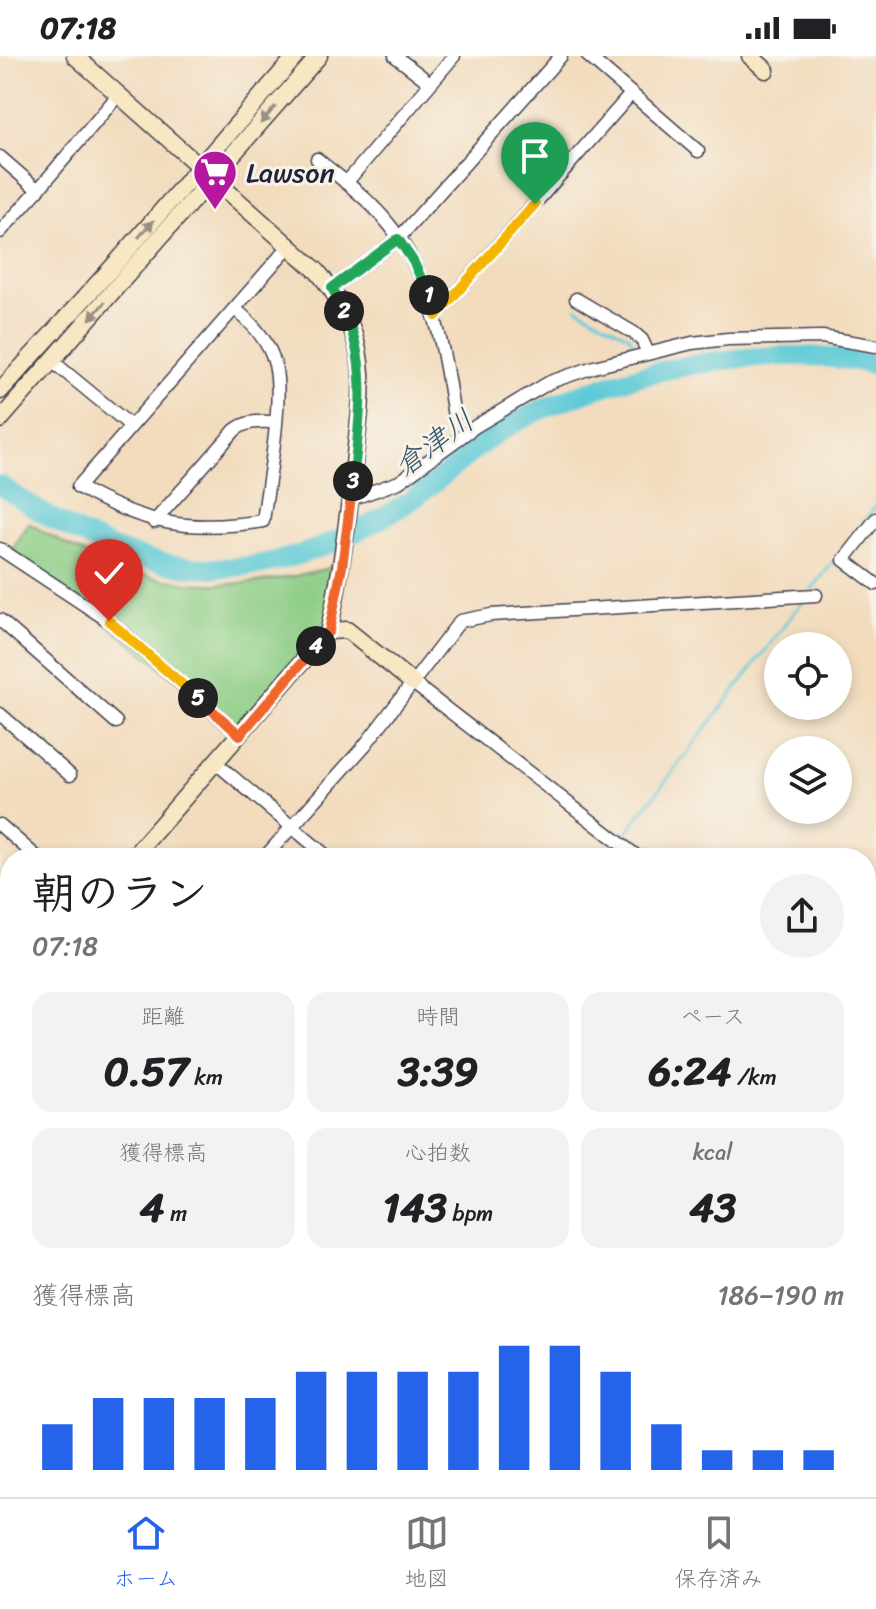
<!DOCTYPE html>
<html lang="ja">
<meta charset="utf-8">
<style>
:root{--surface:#fff;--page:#f2f2f2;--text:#202124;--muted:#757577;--line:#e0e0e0;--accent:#2563eb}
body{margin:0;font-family:Sriracha,"Klee One",sans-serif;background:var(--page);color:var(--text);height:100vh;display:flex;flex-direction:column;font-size:30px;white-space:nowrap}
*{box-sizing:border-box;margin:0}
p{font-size:26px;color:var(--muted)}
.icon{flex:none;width:44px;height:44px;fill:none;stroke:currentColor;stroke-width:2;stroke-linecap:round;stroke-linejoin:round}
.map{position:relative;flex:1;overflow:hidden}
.details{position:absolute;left:0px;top:792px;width:876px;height:650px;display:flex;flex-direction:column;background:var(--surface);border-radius:32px 32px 0 0;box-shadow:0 4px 12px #0003}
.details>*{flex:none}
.controls{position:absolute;left:764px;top:576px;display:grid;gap:16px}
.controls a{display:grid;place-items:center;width:88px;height:88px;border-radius:50%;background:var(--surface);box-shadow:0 4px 12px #0003;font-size:40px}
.pin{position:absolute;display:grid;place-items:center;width:68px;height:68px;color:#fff;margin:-82px -34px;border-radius:50% 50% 50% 0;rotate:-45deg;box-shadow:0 0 8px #0007}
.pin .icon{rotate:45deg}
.km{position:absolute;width:40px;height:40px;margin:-20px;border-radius:50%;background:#222;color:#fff;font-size:22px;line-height:40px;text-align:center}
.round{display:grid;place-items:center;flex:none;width:84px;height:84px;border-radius:42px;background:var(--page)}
.summary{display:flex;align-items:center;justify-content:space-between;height:136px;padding:0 32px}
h1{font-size:44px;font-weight:800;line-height:60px}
.metrics{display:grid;grid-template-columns:repeat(3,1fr);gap:12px;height:136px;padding:8px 32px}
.metrics div{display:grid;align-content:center;border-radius:20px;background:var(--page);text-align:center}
.metrics b{font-size:40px;font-weight:800}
.metrics small{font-size:22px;font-weight:400}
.metrics p{font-size:22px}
.chart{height:224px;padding:16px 32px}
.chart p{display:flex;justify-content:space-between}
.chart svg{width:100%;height:144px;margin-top:8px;stroke:var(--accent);stroke-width:6}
.status{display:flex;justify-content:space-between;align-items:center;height:56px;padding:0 40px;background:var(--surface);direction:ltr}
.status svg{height:22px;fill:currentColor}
.dock{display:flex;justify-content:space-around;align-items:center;height:112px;border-top:2px solid var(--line);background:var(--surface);font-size:22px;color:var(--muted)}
.dock a{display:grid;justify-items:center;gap:4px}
.dock .current{color:var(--accent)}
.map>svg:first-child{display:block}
.green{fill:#8ccd85;stroke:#577860;stroke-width:2}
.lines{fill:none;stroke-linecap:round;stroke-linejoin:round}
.stream{stroke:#5ecad7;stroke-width:3}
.river{stroke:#5ecad7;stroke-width:20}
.street-casing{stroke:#413e4e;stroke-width:15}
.secondary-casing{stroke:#413e4e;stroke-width:19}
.primary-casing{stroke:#413e4e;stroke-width:21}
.street{stroke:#fff;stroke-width:12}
.secondary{stroke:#f7e8c3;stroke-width:16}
.primary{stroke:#ecc569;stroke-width:18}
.oneway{fill:#978f86}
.split-1-casing{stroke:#fff;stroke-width:16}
.split-2-casing{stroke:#fff;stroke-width:16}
.split-3-casing{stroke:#fff;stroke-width:16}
.split-4-casing{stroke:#fff;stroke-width:16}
.split-5-casing{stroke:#fff;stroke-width:16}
.split-6-casing{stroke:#fff;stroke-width:16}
.split-1{stroke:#f5b400;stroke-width:10}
.split-2{stroke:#22a559;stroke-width:10}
.split-3{stroke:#22a559;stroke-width:10}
.split-4{stroke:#f0652b;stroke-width:10}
.split-5{stroke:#f0652b;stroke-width:10}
.split-6{stroke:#f5b400;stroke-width:10}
.labels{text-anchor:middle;stroke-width:6;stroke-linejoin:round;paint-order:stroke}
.poi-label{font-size:28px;fill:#22223b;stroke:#f7f3e8;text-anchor:start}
.water-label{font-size:30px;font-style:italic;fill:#34546a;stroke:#f7f3e8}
</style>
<div class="status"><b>07:18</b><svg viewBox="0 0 49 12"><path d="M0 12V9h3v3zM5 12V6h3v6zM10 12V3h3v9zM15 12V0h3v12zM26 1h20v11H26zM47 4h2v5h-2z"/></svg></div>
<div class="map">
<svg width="876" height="1441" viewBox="0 0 876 1441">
<rect width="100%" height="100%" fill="#f7f3e8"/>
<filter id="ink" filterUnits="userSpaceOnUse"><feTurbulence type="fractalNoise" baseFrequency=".0125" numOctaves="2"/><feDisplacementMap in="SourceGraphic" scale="16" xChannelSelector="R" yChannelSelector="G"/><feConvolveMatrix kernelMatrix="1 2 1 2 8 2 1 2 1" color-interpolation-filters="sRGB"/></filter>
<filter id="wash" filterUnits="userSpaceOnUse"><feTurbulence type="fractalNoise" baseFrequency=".006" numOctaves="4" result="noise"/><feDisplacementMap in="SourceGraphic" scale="32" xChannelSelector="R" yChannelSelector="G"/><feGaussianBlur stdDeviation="1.8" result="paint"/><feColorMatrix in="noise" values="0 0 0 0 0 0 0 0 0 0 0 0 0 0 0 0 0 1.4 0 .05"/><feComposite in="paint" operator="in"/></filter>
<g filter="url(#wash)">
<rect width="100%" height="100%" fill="#f2dcbd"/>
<g class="green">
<path d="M29 467C132 533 219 543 336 510L324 575 239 672 12 494Z"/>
<polygon points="866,1207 876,1214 876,1441 295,1441 283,1432 866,1432"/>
</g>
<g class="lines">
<g class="stream">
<polyline points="577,252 629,280 635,290"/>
<polyline points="842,495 876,450"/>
<polyline points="812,533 834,505"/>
<polyline points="623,781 803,545"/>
<polyline points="607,802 616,790 614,789"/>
<polyline points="119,1441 126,1432"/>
</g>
<path class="river" d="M0 429C140 527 249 543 399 452 439 429 470 392 511 369 607 316 769 283 876 309"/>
</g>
</g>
<g filter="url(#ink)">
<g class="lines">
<g class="street-casing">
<g id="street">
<polyline points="395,0 430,27"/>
<polyline points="588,0 698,95"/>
<polyline points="0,101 38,134 119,38"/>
<path d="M317 103C339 121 363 138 382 160 432 216 443 289 454 361"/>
<polyline points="346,127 454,0"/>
<polyline points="0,176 38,134"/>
<polyline points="332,232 398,183 561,0"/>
<polyline points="576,243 634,277 642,284 648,297"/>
<path d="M235 253C251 266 266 282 273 302 286 335 268 426 263 465 188 477 144 468 78 431L290 189"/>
<polyline points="436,260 631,38"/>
<polyline points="52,305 131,370"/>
<polyline points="351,443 399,426 476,370 550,326 594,311 692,287 728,283 822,281 876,290"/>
<polyline points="876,463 844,504 876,528"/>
<path d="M154 466 235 374C248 364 260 366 275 366"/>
<polyline points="0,493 109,565 240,679"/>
<polyline points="0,564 116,666"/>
<polyline points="413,627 639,802"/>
<polyline points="0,658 70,719"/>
<polyline points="216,707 329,802"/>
<polyline points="0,769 38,802"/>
<polyline points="264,802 365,689 460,565 491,559 816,539"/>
<polyline points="866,975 876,983"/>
</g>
</g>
<g class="secondary-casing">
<g id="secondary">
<path d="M75 0 317 215C336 237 350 261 357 290 366 326 359 363 355 399 349 459 341 517 329 575"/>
<polyline points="750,0 766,14"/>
<polyline points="0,335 118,205 296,0"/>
<polyline points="0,364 319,0"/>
<polyline points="132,802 329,575 347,574 413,627"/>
<polyline points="858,1432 870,1441"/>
</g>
</g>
<g class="primary-casing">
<g id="primary">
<polyline points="0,1248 10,1256"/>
<polyline points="250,1432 263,1441"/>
</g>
</g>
<use href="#street" class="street"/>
<use href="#secondary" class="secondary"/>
<use href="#primary" class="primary"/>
</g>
<defs><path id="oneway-solid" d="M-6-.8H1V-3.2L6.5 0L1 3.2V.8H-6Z" transform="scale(2)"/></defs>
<g class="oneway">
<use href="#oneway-solid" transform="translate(268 59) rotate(131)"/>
<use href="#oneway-solid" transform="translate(146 173) rotate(-49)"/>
<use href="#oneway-solid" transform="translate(97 255) rotate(131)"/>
</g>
</g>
<g class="lines" filter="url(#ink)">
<g class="split-1-casing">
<polyline id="split-1" points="429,239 436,260 535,148"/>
</g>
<g class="split-2-casing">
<polyline id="split-2" points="344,255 332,232 398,183 413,205 429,239"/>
</g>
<g class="split-3-casing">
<path id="split-3" d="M344 255C370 310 359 366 353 425"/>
</g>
<g class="split-4-casing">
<polyline id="split-4" points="316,590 329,575 342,511 353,425"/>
</g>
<g class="split-5-casing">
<polyline id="split-5" points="198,642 240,679 316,590"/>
</g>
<g class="split-6-casing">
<polyline id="split-6" points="109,565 198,642"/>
</g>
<use href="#split-1" class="split-1"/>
<use href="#split-2" class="split-2"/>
<use href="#split-3" class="split-3"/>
<use href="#split-4" class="split-4"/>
<use href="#split-5" class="split-5"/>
<use href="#split-6" class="split-6"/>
</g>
<defs>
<g id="supermarket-pin" transform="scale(2.3)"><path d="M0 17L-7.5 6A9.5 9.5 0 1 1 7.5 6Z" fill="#b5179e" stroke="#f7f3e8"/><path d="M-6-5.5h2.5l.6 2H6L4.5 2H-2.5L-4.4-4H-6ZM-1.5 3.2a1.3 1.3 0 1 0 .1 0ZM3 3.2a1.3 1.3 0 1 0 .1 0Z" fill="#fff"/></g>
</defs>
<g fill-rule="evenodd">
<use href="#supermarket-pin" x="215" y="116"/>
</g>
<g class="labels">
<g class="poi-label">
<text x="246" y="126">Lawson</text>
</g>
<g class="water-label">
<text transform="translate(434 387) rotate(-36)" y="10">倉津川</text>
</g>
</g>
</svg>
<div class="controls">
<a><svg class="icon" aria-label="locate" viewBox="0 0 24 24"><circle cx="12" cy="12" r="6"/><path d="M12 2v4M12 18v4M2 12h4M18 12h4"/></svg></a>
<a><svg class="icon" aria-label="layers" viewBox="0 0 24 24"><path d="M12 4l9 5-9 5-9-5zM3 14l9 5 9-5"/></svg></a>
</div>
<div class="pin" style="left:535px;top:148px;background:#1e9e55"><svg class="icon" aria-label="arrive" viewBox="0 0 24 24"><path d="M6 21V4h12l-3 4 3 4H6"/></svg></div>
<div class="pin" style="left:109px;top:565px;background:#d93025"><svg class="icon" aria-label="check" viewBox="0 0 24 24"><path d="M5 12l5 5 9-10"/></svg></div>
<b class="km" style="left:429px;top:239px">1</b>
<b class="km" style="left:344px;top:255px">2</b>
<b class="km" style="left:353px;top:425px">3</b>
<b class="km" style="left:316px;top:590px">4</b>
<b class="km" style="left:198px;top:642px">5</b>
<section class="details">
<div class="summary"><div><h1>朝のラン</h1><p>07:18</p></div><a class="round"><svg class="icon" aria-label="share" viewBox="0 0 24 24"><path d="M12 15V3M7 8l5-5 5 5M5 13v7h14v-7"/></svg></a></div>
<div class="metrics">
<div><p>距離</p><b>0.57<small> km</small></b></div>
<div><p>時間</p><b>3:39</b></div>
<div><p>ペース</p><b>6:24<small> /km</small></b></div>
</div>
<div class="metrics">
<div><p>獲得標高</p><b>4<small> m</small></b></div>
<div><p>心拍数</p><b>143<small> bpm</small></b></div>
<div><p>kcal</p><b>43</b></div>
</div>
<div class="chart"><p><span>獲得標高</span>186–190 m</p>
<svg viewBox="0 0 160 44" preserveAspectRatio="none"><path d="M5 44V30M15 44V22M25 44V22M35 44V22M45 44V22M55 44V14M65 44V14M75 44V14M85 44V14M95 44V6M105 44V6M115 44V14M125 44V30M135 44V38M145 44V38M155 44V38"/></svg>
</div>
</section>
</div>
<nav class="dock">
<a class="current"><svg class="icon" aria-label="home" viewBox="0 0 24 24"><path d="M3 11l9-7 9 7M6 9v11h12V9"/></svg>ホーム</a>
<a><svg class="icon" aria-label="map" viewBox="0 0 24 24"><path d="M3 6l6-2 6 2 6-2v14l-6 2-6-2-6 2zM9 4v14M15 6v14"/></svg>地図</a>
<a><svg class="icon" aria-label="saved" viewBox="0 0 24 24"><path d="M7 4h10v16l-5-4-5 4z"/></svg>保存済み</a>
</nav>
